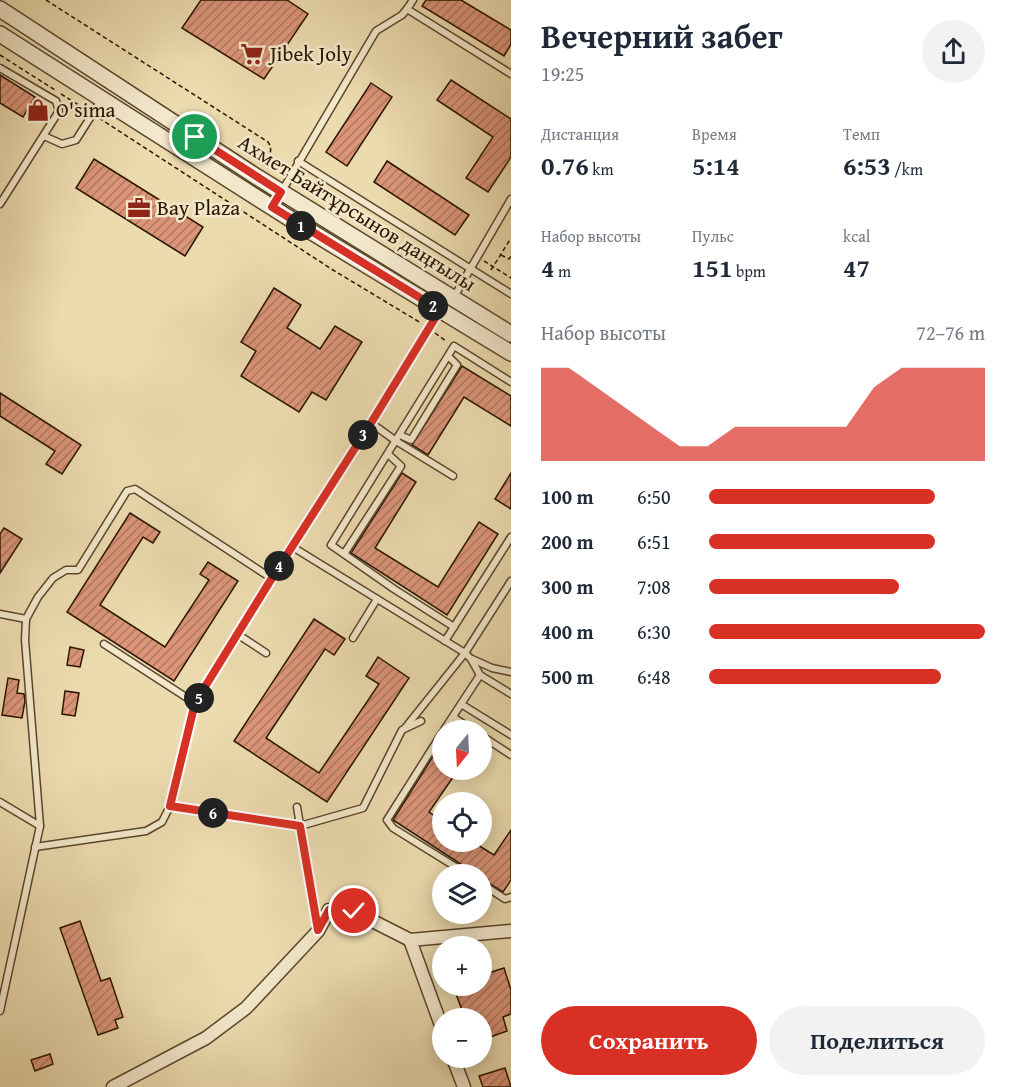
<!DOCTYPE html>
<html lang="ru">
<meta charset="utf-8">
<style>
:root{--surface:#fff;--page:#f2f2f3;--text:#1f2937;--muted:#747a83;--accent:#d93025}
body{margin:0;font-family:"Gentium Book Plus",serif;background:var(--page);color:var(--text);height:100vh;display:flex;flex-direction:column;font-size:22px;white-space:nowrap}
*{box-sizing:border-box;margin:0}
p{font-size:20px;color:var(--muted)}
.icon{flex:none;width:33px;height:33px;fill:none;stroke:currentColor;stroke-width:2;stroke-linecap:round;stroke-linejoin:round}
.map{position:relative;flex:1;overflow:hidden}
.side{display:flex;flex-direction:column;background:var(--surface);width:504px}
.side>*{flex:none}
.needle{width:39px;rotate:198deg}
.buttons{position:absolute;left:432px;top:720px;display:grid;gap:12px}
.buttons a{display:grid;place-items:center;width:60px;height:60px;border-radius:50%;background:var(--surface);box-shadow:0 3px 15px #0003;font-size:30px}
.pin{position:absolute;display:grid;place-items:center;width:51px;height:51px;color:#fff;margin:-26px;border:3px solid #fff;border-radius:50%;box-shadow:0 2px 6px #0007}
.km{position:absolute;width:30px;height:30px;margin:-15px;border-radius:50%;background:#222;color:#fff;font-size:16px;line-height:30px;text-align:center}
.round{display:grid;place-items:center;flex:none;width:63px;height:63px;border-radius:32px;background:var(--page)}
.summary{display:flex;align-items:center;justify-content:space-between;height:102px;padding:0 30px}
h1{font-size:33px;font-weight:700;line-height:45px}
.stats{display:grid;grid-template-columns:repeat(3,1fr);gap:9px;height:102px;padding:6px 30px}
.stats div{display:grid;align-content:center}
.stats b{font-size:26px;font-weight:700}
.stats small{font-size:16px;font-weight:400}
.stats p{font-size:16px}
.chart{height:168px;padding:12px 30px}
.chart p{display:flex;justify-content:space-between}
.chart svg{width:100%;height:108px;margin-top:6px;fill:var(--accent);opacity:.7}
.cta{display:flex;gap:12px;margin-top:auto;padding:12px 30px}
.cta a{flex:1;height:69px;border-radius:36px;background:var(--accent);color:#fff;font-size:24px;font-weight:700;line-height:69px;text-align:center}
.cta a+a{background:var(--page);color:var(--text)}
ul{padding:0 30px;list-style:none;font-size:20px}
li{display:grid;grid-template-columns:96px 72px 1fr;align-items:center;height:45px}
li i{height:15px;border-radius:8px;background:var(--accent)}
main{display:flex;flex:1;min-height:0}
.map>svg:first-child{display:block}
.building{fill:url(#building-hatch);stroke:#2a1500;stroke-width:1.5}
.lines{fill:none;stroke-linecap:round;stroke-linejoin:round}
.service-casing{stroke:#5a462c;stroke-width:9}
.minor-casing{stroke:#5a462c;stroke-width:15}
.tertiary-casing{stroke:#5a462c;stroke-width:18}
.path{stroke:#2a1500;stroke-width:1.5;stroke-dasharray:4.5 3;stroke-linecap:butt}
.service{stroke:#f3e8cb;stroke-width:6}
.minor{stroke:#f3e8cb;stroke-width:12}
.tertiary{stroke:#f3e8cb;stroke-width:15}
.route-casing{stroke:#fff;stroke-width:12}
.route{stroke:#d93025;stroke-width:8}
.labels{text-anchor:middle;stroke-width:5;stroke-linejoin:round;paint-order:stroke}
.poi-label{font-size:21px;fill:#2a1500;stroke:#f3e8cb;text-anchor:start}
.street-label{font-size:21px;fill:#2a1500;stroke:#f3e8cb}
</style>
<main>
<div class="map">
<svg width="511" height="1087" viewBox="0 0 511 1087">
<defs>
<pattern id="building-hatch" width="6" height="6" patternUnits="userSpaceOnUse" patternTransform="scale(1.5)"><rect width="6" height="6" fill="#db9579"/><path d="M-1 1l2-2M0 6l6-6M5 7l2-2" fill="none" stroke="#b27861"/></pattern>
</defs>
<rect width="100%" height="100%" fill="#ecdbaf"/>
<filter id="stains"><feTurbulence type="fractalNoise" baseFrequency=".00333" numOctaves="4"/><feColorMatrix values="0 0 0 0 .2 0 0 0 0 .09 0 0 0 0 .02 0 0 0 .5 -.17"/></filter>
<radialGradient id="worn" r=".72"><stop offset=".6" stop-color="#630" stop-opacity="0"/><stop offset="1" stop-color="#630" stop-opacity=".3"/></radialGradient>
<g class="building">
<polygon points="201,0 287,0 308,14 264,79 182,28"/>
<polygon points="426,0 461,0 511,30 511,44 504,56 422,6"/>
<polygon points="0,75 35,97 23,117 0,103"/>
<polygon points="451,80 511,119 511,157 488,192 466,178 493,137 437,100"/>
<polygon points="371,83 392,97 347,166 326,152"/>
<polygon points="94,159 203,227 185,256 76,188"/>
<polygon points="387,161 469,215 455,235 374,182"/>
<polygon points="274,288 301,305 287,328 320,349 335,326 362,342 326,400 312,392 299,412 241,376 256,351 241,342"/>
<polygon points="462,366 511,396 511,426 464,397 428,455 412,445"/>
<polygon points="0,393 81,445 62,474 46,464 55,451 0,416"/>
<polygon points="402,473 416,482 375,548 438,587 479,522 498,534 447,615 351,553"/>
<polygon points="511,473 511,509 495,499"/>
<polygon points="130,513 160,532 153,543 143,537 100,605 165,647 209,580 200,574 208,562 238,581 174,681 67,612"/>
<polygon points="4,528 22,539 0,573 0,534"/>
<polygon points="314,619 345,639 334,655 325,649 266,738 319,773 379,684 366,676 378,657 409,678 327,802 234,741"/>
<polygon points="70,647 84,650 80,667 67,665"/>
<polygon points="8,678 19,680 17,693 24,694 25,701 22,718 2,715"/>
<polygon points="65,691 79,693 75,716 62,714"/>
<polygon points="442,742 442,770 458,770 429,812 442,821 442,842 473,842 494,855 511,830 511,880 503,892 482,879 482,874 474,874 470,870 393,820"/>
<polygon points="80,921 101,981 110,978 123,1017 115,1020 118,1028 98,1035 60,928"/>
<polygon points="504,968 511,990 511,1014 503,1017 507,1031 482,1040 482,1018 465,1018 453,986 482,986 482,975"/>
<polygon points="50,1054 53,1064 35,1071 31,1060"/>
<polygon points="505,1068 511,1087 483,1087 479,1076"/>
</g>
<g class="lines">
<g class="service-casing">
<g id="service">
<polyline points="413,0 407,9 511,74"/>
<polyline points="0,68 56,101 59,111 0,204"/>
<polyline points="44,136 62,144 76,140 102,99"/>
<polyline points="298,161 511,294"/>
<polyline points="282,191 376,31 402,15 407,9"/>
<polyline points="454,297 511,199"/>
<polyline points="440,310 371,423 396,441 453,476"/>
<polyline points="400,435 411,440 457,365 449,357"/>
<polyline points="388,454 401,466 344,554 331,545 454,346 511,382"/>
<polyline points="291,546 465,653 511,581"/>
<polyline points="344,554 394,589 454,627"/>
<polyline points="0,614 26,619"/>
<polyline points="237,634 266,653"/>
<polyline points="353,638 377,599"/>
<polyline points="445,641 511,537"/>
<polyline points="104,644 195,703"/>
<polyline points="472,659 492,668 511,672"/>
<polyline points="461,704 511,735"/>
<polyline points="453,717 473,730"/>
<polyline points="405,728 465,653 471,659 480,675 511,694"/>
<polyline points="444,730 480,675"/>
<polyline points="442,733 387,820 393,828 467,874"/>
<polyline points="482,736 511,755"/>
<polyline points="0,802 40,826"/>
<polyline points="170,806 195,703 291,546 371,423"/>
<polyline points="297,807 317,928"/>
<polyline points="35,847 146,831 162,822 170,806 300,826 363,808 402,730 421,721"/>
<polyline points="482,884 505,899 511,897"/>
<polyline points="0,1011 40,826 25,640 26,619 38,597 53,578 66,570 78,570 127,491 135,489 271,578"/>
</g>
</g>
<g class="minor-casing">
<g id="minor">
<polyline points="442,1028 410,940 511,931"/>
<polyline points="453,1058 464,1087"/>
<polyline points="113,1087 206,1038 246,1008 318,931 329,910 353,911 410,940"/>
</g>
</g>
<g class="tertiary-casing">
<g id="tertiary">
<polyline points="0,9 257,177 511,334"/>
<polyline points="0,34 292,220 511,353"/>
</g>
</g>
<g class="path">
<path d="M46 0 268 142C273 149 270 156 266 163L284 173"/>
<polyline points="0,55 55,90"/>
<polyline points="61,94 85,109"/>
<polyline points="99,118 333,270 421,323"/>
<polyline points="501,255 509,259 511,256"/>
<polyline points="484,261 511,278"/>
<polyline points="491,270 511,238"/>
<polyline points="435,333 446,341"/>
</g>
<use href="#service" class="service"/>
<use href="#minor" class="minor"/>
<use href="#tertiary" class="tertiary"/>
</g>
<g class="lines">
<g class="route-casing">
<polyline id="route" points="195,137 281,192 272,207 440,310 371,423 272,578 195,703 170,806 300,826 318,930 329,910 354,911"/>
</g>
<use href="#route" class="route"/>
</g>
<defs>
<g id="supermarket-bare" transform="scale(1.8)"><path d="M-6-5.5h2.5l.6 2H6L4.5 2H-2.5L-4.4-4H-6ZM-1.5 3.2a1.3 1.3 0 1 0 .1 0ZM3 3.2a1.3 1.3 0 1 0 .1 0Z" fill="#8f2418" stroke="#f3e8cb" stroke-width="2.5" paint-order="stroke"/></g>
<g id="shop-bare" transform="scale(1.8)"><path d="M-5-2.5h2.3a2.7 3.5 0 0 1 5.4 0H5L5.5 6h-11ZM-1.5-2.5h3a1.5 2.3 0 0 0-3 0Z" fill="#8f2418" stroke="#f3e8cb" stroke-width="2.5" paint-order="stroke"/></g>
<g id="office-bare" transform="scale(1.8)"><path d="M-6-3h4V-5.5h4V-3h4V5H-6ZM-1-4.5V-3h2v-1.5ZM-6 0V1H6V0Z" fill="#8f2418" stroke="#f3e8cb" stroke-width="2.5" paint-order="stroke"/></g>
</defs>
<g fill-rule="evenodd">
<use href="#supermarket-bare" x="252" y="54"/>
<use href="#shop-bare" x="38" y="110"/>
<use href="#office-bare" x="139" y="208"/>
</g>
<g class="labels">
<g class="poi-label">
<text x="270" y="61">Jibek Joly</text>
<text x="56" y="117">O'sima</text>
<text x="157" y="215">Bay Plaza</text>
</g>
<g class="street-label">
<text transform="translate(357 213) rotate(32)" y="7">Ахмет Байтұрсынов даңғылы</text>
</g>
</g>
<rect width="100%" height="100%" filter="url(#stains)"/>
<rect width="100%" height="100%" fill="url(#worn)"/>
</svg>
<div class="buttons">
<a><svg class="needle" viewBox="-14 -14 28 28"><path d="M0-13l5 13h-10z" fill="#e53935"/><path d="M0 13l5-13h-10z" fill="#747a83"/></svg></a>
<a><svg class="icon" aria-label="locate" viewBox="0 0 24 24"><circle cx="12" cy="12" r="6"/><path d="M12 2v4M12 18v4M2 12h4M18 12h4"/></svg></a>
<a><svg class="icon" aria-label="layers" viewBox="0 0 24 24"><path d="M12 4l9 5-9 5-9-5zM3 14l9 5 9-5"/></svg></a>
<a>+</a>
<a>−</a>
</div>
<div class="pin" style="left:195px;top:137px;background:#1e9e55"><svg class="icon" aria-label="arrive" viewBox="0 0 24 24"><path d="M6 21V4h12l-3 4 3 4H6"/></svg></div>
<div class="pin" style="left:354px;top:911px;background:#d93025"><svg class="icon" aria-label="check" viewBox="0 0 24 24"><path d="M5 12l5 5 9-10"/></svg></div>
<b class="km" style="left:301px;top:226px">1</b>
<b class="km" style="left:433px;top:306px">2</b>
<b class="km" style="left:363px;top:435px">3</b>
<b class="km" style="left:279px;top:566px">4</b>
<b class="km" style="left:199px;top:698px">5</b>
<b class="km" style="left:213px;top:813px">6</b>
</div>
<section class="side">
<div class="summary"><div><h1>Вечерний забег</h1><p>19:25</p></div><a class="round"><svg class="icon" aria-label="share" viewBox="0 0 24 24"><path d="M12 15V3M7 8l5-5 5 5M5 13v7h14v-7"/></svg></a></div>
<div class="stats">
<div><p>Дистанция</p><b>0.76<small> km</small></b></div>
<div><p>Время</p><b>5:14</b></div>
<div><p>Темп</p><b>6:53<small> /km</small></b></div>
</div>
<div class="stats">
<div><p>Набор высоты</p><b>4<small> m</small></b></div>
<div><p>Пульс</p><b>151<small> bpm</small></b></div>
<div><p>kcal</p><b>47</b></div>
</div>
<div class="chart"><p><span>Набор высоты</span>72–76 m</p>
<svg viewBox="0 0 160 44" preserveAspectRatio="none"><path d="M0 44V6L10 6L20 14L30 22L40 30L50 38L60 38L70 30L80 30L90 30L100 30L110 30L120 14L130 6L140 6L150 6L160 6V44z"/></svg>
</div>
<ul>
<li><b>100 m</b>6:50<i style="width:82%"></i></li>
<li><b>200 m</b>6:51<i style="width:82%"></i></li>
<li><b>300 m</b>7:08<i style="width:69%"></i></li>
<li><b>400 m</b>6:30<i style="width:100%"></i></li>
<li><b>500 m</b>6:48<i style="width:84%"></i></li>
</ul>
<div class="cta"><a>Сохранить</a><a>Поделиться</a></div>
</section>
</main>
